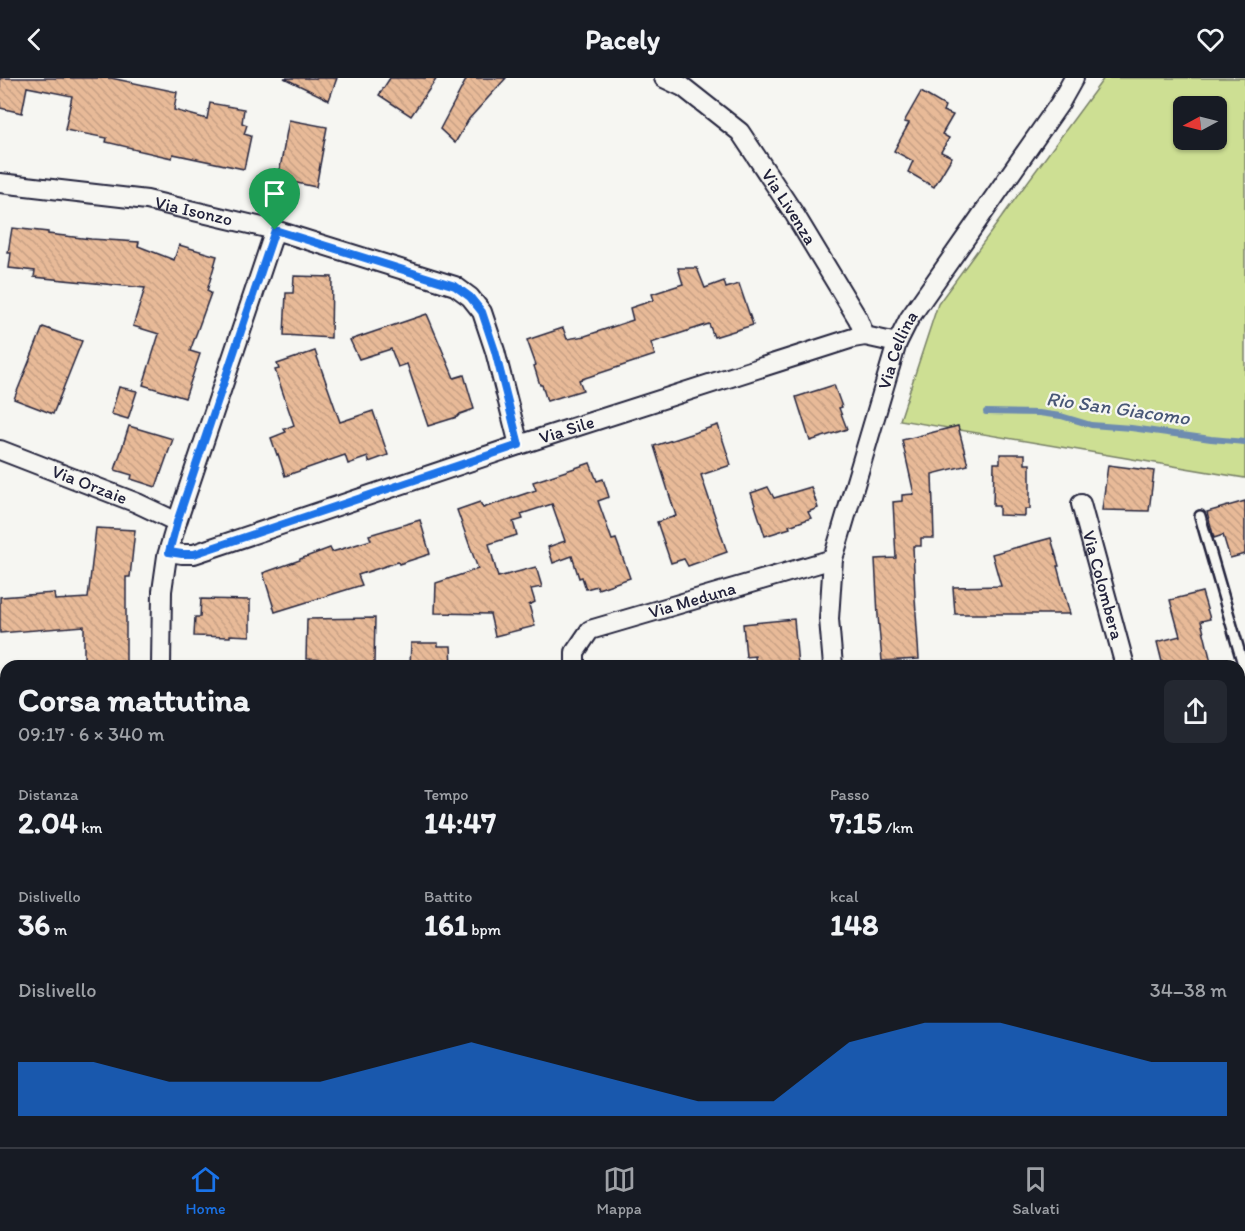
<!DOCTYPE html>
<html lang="it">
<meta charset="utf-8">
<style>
:root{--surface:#171b24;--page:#242831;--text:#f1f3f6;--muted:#9ea1a6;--line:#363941;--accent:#1a73e8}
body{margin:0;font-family:Itim,sans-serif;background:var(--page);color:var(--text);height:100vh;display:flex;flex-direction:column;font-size:22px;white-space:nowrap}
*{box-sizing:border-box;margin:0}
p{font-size:20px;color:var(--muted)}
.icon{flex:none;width:33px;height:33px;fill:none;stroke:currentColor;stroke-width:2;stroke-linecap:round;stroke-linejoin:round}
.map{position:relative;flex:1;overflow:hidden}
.sheet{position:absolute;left:0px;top:582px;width:1245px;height:488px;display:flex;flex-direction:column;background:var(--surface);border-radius:18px 18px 0 0;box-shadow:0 2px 4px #0004}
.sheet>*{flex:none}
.needle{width:39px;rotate:263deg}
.buttons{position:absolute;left:1173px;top:18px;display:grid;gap:12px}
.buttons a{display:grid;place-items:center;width:54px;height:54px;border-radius:9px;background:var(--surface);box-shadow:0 2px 4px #0004;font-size:30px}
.pin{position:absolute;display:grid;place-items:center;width:51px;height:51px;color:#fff;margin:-62px -26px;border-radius:50% 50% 50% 0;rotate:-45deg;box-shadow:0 0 6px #0007}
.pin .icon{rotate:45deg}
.round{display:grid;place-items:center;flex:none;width:63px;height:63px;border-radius:9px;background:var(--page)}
.head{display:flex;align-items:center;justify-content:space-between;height:102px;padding:0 18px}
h1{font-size:33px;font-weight:800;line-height:45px}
.stats{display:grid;grid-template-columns:repeat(3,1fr);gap:9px;height:102px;padding:6px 18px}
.stats div{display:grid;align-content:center}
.stats b{font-size:30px;font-weight:800}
.stats small{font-size:16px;font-weight:400}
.stats p{font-size:16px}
.chart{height:168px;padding:12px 18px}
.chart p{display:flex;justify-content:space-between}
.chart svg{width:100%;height:108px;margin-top:6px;fill:var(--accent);opacity:.7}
header{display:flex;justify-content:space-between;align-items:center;height:78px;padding:0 18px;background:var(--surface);font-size:27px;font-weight:800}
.tabs{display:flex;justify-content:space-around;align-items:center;height:84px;border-top:2px solid var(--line);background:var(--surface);font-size:16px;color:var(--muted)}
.tabs a{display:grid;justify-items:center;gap:3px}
.tabs .current{color:var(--accent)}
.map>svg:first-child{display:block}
.green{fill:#cddf93;stroke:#788067;stroke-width:1.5;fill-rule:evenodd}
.forest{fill:url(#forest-firs);stroke:#788067;stroke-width:1.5}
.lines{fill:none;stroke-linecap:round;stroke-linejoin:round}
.stream{stroke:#6e8cb0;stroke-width:6}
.building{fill:url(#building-back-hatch);stroke:#22223b;stroke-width:1.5}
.lane-casing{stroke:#22223b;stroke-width:14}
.street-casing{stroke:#22223b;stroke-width:22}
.secondary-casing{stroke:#22223b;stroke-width:30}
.lane{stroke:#f6f6f2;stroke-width:9}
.street{stroke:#f6f6f2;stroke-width:18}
.secondary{stroke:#f6f6f2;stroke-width:26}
.route-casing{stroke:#fff;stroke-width:12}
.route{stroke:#1a73e8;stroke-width:8}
.labels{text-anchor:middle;stroke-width:4.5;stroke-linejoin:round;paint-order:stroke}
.street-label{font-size:18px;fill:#22223b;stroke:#f6f6f2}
.water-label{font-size:20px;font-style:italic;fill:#485776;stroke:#f6f6f2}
</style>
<header><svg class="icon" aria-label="back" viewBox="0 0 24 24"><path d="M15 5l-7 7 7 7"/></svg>Pacely<svg class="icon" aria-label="heart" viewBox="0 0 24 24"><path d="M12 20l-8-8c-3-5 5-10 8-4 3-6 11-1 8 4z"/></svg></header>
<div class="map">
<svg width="1245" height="1069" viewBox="0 0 1245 1069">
<defs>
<pattern id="forest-firs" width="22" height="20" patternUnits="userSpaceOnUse" patternTransform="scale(1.5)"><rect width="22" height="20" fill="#cddf93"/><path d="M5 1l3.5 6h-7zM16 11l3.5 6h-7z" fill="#b0bf80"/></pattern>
<pattern id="building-back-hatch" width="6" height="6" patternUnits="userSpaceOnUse" patternTransform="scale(1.5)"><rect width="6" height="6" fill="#e8ba98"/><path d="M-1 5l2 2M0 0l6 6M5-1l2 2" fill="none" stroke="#c7a084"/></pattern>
</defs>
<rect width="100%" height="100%" fill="#f6f6f2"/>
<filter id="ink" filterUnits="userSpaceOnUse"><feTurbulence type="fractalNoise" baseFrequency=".0167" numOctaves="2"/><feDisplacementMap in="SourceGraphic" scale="12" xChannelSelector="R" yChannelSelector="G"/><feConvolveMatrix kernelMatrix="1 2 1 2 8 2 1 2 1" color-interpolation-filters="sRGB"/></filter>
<g filter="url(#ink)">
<g class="green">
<path d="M1104 0H1245V400L900 342 938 226ZM1184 28H1216V62H1184Z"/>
<polygon points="1245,687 1245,830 1239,825 1239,690"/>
</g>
<polygon class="forest" points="6,947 6,1064 48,1064 51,1069 0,1069 0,949"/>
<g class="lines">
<polyline class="stream" points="986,334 1039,335 1061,338 1091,347 1131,350 1211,361 1245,364"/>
</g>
<g class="building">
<polygon points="0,0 111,0 177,14 174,32 207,41 210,25 244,31 242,45 247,47 244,56 251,58 244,91 173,76 172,80 132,71 132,70 106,64 107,60 65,52 72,18 27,9 22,35 0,30"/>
<polygon points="284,0 337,0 329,22"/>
<polygon points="390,0 437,0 411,38 379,17"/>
<polygon points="467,0 506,0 469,41 455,65 440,51"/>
<polygon points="921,14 945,28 943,33 953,37 942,56 949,60 941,74 952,79 934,109 908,94 913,83 894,73 909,45 904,44"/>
<polygon points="289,42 327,49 316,109 278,101"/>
<polygon points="12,150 48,154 48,156 91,161 139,164 138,168 174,182 179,167 217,178 207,213 211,215 190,273 200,276 185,320 143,307 159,256 133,248 145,210 34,199 35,193 9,190 11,175 8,175"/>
<polygon points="678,190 697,190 705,210 724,203 726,210 739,206 753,247 714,259 709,246 651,265 655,277 579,302 583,312 547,323 542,307 540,307 534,288 536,287 527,262 563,250 567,261 585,258 633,242 630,230 654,222 652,216 683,206"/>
<polygon points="294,198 332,199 331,260 284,257 286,215 293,215"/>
<polygon points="427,236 454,300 464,297 474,331 460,336 457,339 428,348 407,286 398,289 391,271 359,281 350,262"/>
<polygon points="43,249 82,263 53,336 14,321"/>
<polygon points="315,273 340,344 373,333 388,377 369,384 368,379 348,386 345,377 285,398 278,376 277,377 271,360 286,354 284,351 294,347 275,292 279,291 277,286"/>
<polygon points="834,307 842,329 839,330 847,351 810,363 796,319"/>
<polygon points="119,309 137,313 128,341 111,336"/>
<polygon points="718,347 731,387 701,397 727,474 688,488 684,481 671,485 657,444 676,438 654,368"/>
<polygon points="129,348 173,361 156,409 131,401 132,397 115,392"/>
<polygon points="958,348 968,387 932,396 934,460 921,460 921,468 913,468 915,520 919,581 882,583 878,538 875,481 896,480 893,424 902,423 902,417 914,416 902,362"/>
<polygon points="1000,376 1025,376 1025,386 1030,386 1030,431 1025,431 1025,438 999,437 999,428 993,428 994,385 1000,385"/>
<polygon points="590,385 597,403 603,401 609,419 598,423 612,462 616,461 630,500 598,511 597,508 586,511 582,499 579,500 572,478 553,485 548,469 565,463 552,426 521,436 523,441 513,444 517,457 489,466 498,499 536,489 542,509 531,511 535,524 529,527 535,548 495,558 490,536 435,535 436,505 478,491 457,432 480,424 483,430 536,412 533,404"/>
<polygon points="1108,387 1154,393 1149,433 1102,432"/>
<polygon points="768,409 774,420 811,409 818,430 808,434 811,440 789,448 790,450 765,458 751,415"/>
<polygon points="1245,423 1245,476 1230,480 1223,457 1214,460 1207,434"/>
<polygon points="420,442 430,476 399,486 398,484 358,497 362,507 275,534 263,495 300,482 300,481 330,470 332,474 371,462 369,457"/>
<polygon points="96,450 135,452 130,499 126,499 126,588 84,588 84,548 0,555 0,519 54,515 55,522 88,520"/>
<polygon points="1051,460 1059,488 1057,488 1070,536 955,536 953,509 1001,508 992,476"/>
<polygon points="1202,514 1210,541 1201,543 1212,588 1163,588 1157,564 1180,558 1170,522"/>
<polygon points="201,521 250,522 250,558 230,557 230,559 194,558 195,539 200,539"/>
<polygon points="375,540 374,586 327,586 327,582 306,581 307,541"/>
<polygon points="794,541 798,588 756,588 755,578 746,579 743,546"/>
<polygon points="411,565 438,565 438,568 451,568 452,588 410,588"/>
</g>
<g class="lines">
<g class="lane-casing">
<polyline id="lane" points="1200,438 1245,593"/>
</g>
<g class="street-casing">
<g id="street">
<path id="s1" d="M664 0 683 9 740 54 795 137 858 241 865 258 897 265"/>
<path id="s2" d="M0 105 147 122 275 152 455 208 470 219 482 234 495 273 519 367"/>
<path id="s3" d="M0 372 137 425 177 444"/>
<path id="s4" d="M1081 426 1125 588"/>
<path id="s5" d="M169 474 182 476H194L519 367 853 260 865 258"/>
<polyline points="161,588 162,513 167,478 177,444 275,152"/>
<path id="s6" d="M575 588V574L590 552 833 481"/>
<path id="s7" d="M833 588 829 541 833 481 897 265 909 241 1060 25 1074 0"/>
<polyline points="169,1064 169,1069"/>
<polyline points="424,1064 424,1069"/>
<polyline points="674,1064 674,1069"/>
<polyline points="928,1064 928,1069"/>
<polyline points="1175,1064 1176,1069"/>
</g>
</g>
<g class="secondary-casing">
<g id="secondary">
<polyline points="1239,667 1245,665"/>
<polyline points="0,788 6,789"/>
</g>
</g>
<use href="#lane" class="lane"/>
<use href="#street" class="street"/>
<use href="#secondary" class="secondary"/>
</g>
</g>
<g class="lines" filter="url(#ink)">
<g class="route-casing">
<polygon id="route" points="275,152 455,208 470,219 482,234 495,273 519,367 194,476 182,476 169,474 177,444"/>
</g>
<use href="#route" class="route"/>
</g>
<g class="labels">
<g class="street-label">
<text dy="6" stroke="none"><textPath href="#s1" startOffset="183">Via Livenza</textPath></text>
<text dy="6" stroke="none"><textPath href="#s2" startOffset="196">Via Isonzo</textPath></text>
<text dy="6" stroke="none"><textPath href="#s7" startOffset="326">Via Cellina</textPath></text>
<text dy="6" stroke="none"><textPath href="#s5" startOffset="418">Via Sile</textPath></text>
<text dy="6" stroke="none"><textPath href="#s3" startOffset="96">Via Orzaie</textPath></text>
<text dy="6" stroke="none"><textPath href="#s4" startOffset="84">Via Colombera</textPath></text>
<text dy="6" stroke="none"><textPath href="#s6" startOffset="147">Via Meduna</textPath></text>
</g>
<g class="water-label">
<text transform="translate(1118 330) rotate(8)" y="7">Rio San Giacomo</text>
</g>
</g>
</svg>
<div class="buttons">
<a><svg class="needle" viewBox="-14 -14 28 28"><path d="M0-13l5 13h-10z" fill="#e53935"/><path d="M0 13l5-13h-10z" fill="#9ea1a6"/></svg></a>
</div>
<div class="pin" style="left:275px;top:152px;background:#1e9e55"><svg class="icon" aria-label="arrive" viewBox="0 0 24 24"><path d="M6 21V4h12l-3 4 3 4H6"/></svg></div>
<section class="sheet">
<div class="head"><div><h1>Corsa mattutina</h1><p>09:17 · 6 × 340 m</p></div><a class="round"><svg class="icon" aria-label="share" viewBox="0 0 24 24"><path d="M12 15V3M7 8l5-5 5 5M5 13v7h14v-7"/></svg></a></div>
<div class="stats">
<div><p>Distanza</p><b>2.04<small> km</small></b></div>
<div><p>Tempo</p><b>14:47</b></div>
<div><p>Passo</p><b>7:15<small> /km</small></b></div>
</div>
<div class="stats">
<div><p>Dislivello</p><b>36<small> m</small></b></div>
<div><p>Battito</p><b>161<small> bpm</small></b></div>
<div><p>kcal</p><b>148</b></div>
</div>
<div class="chart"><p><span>Dislivello</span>34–38 m</p>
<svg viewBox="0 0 160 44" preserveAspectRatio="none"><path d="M0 44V22L10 22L20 30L30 30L40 30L50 22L60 14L70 22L80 30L90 38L100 38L110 14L120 6L130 6L140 14L150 22L160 22V44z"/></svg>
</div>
</section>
</div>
<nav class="tabs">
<a class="current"><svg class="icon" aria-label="home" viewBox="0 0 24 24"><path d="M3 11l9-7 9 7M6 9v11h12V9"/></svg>Home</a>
<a><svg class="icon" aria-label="map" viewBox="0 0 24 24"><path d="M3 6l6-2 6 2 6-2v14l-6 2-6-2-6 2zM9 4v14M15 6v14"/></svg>Mappa</a>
<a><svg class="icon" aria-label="saved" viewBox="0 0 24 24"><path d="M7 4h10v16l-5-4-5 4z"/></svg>Salvati</a>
</nav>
